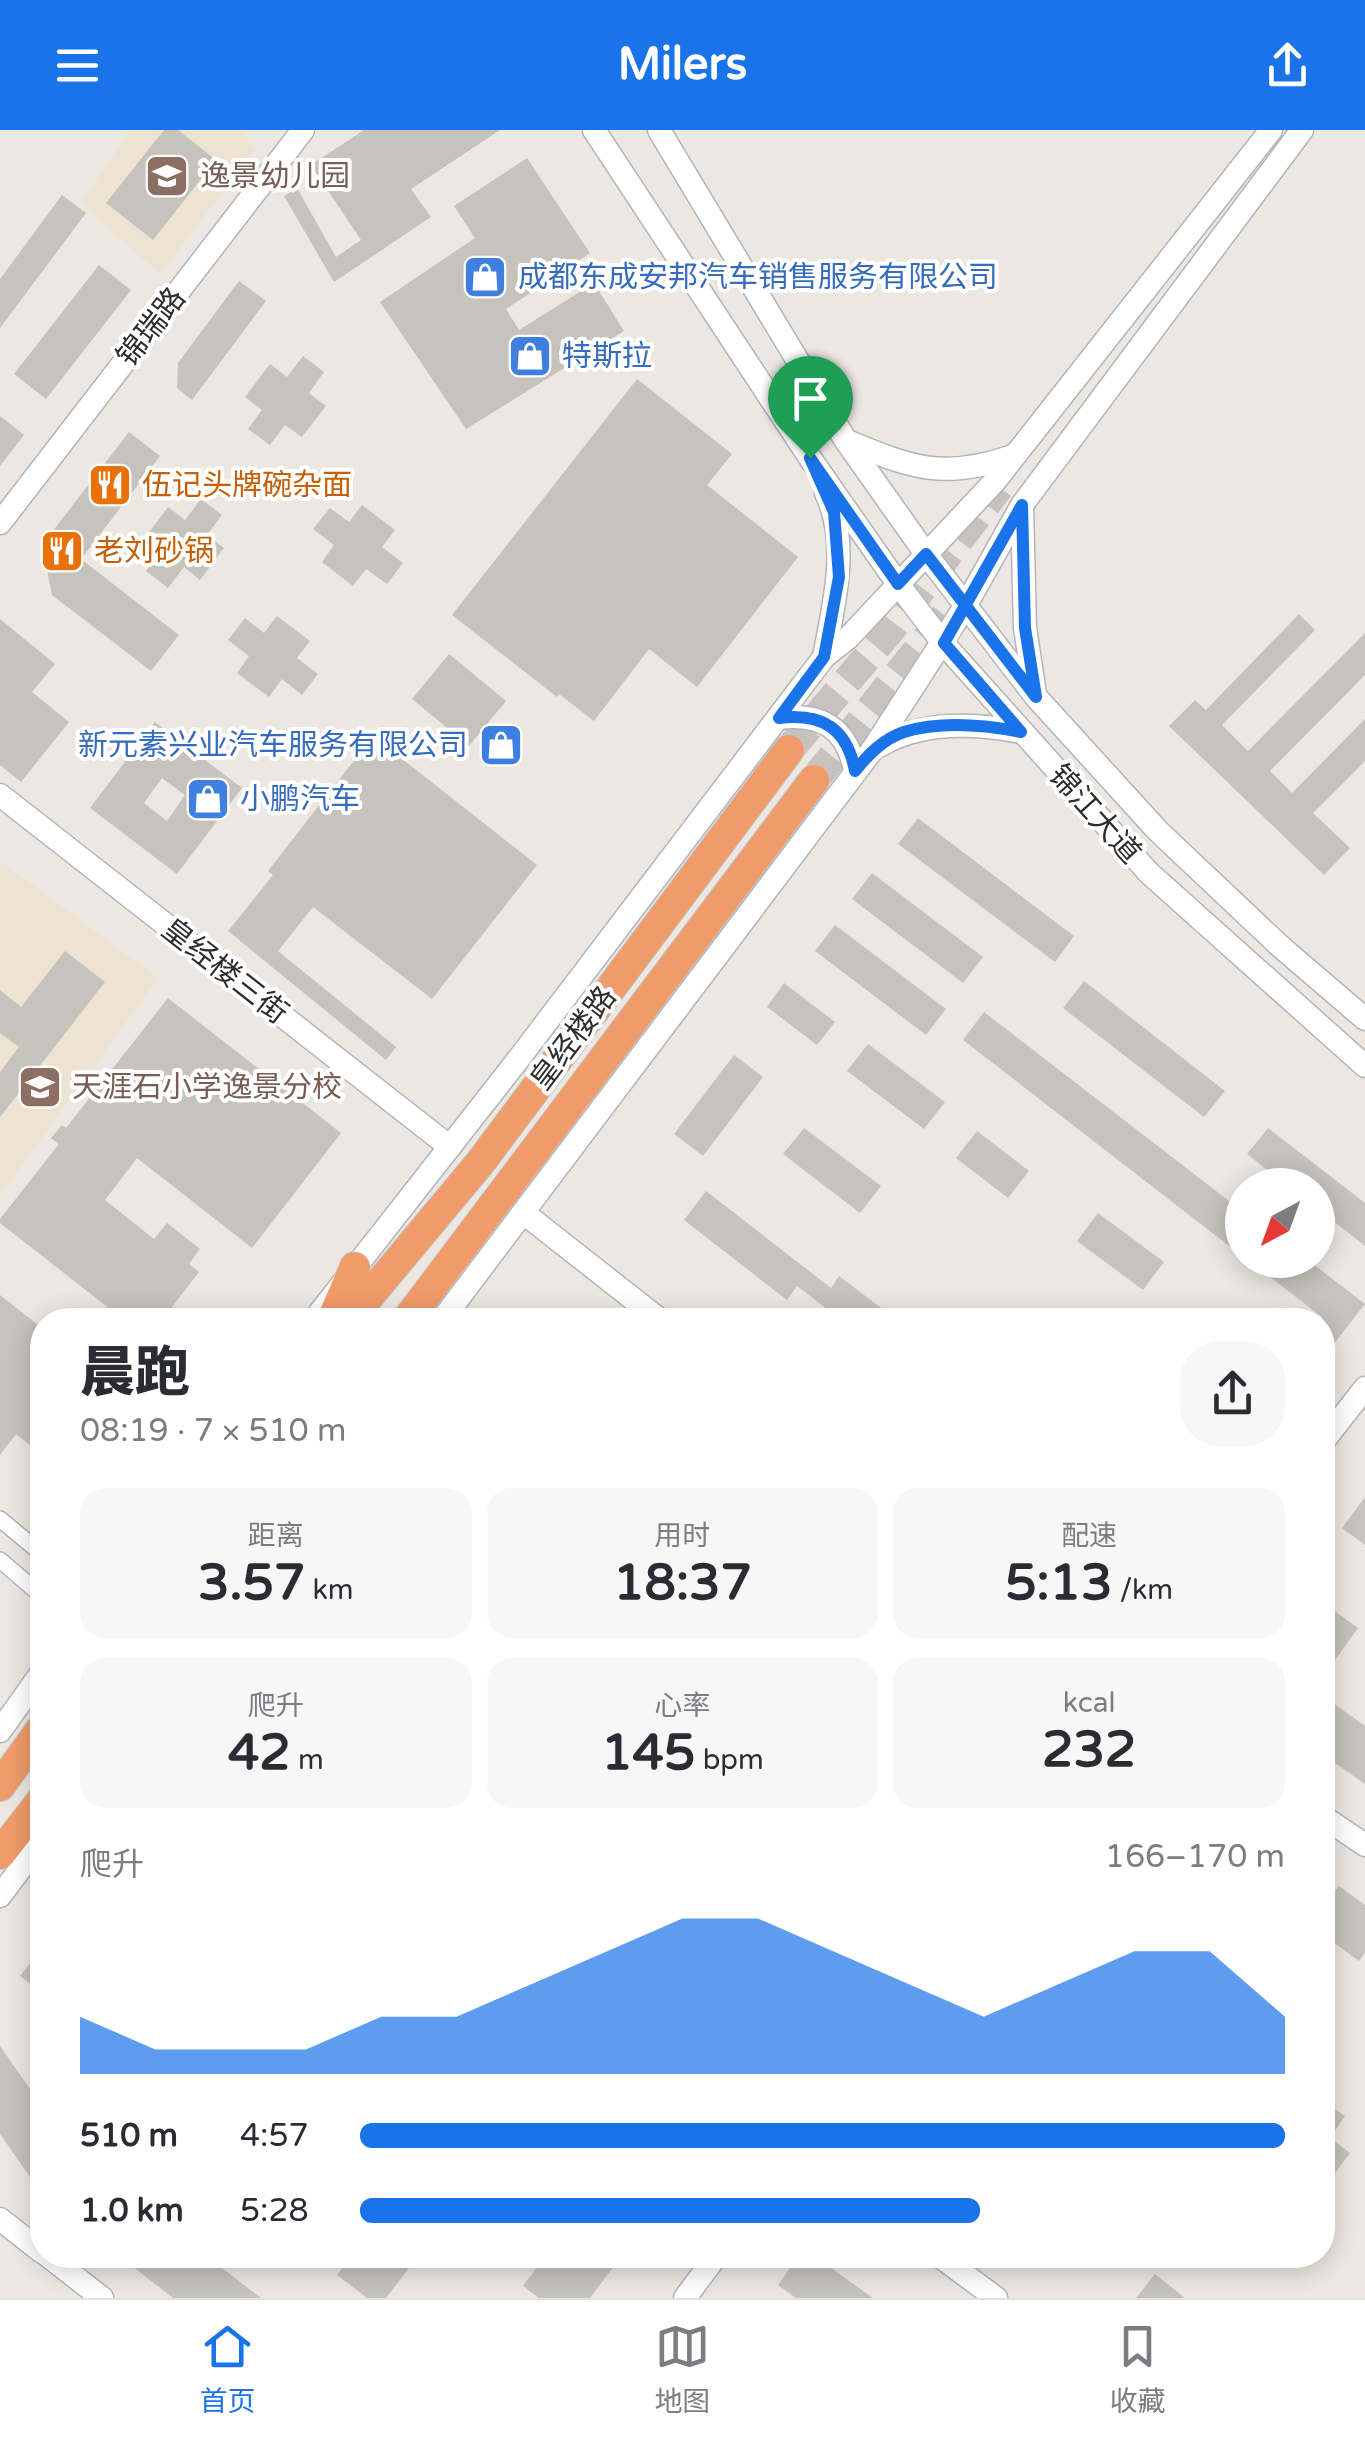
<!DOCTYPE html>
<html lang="zh">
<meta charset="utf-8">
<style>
:root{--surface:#fff;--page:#f7f7f7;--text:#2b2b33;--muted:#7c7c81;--line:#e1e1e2;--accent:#1a73e8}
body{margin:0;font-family:"Varela Round","Noto Sans SC",sans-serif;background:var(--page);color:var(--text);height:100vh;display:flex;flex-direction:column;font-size:38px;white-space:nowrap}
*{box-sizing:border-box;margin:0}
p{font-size:32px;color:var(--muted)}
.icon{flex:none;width:55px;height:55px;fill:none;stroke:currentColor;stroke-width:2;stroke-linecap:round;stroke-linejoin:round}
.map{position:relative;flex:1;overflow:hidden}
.details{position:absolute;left:30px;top:1178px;width:1305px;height:960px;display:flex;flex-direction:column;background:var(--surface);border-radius:40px;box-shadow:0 5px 25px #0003}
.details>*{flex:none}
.needle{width:65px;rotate:221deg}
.fabs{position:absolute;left:1225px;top:1038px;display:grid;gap:20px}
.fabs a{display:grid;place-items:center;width:110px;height:110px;border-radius:50%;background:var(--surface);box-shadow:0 5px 25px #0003;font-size:50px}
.pin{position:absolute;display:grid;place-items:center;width:85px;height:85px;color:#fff;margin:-102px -42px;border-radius:50% 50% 50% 0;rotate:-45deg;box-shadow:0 0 10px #0007}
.pin .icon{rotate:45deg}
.round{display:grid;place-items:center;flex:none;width:105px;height:105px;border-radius:40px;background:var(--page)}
.overview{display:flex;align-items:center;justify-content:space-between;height:170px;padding:0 50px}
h1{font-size:55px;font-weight:800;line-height:75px}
.stats{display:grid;grid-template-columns:repeat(3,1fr);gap:15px;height:170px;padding:10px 50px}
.stats div{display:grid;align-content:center;border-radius:25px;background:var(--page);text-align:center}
.stats b{font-size:50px;font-weight:800}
.stats small{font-size:28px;font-weight:400}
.stats p{font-size:28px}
.chart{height:280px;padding:20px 50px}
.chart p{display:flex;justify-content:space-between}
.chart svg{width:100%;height:180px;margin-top:10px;fill:var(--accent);opacity:.7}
ul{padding:0 50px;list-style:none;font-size:32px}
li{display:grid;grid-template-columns:160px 120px 1fr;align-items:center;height:75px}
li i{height:25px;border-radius:12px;background:var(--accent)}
header{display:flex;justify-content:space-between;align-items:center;height:130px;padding:0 50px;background:var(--accent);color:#fff;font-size:45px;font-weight:800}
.menu{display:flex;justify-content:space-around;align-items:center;height:140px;border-top:2px solid var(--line);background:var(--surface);font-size:28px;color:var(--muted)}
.menu a{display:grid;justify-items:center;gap:5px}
.menu .current{color:var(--accent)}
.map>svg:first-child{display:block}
.education{fill:#ede3d3}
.building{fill:#c6c2bc;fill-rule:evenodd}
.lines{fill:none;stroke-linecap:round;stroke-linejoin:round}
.highway-tunnel{stroke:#c7c2bd;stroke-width:30;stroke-dasharray:30 15;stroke-linecap:butt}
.street-casing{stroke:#b2b4bc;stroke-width:18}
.secondary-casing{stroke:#b2b4bc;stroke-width:25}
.highway-casing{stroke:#c4c4c4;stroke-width:32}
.street{stroke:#fff;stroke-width:15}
.secondary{stroke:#fff;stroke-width:22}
.highway{stroke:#f09b6a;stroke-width:30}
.route-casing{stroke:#fff;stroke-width:20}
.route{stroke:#1a73e8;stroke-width:12}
.labels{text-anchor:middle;stroke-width:8;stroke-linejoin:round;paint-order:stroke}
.education-label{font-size:30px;fill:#785e54;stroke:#fff;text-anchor:start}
.shop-label{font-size:30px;fill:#366cbe;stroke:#fff;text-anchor:start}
.street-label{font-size:30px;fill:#2d2d2d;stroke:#fff}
.food-label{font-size:30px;fill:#c56008;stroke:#fff;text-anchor:start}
</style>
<header><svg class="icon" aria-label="menu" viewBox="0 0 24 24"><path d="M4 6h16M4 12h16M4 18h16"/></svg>Milers<svg class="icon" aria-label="share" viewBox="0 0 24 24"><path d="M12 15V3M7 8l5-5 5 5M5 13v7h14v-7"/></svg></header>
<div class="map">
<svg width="1365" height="2168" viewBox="0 0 1365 2168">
<rect width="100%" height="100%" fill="#ede7e1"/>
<g class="education">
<polygon points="130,0 241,0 255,20 160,144 81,73"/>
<polygon points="0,731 158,848 0,1065"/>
</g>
<g class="building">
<polygon points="164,0 178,0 216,30 153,110 106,73"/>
<polygon points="364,0 500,0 411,59 431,87 334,152 284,66 297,58 336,127 361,110 311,35"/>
<polygon points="527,28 590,123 506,179 519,200 594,153 624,201 466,299 380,172 475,108 454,76"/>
<polygon points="62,65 86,83 0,198 0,149"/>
<polygon points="99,135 131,160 46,269 14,244"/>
<polygon points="239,151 266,171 192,270 177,258 178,233"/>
<polygon points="303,226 324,242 309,263 326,276 302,307 285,295 270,315 248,299 262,280 245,267 270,234 287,247"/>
<polygon points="637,249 732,324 707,355 798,427 697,557 649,519 594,591 559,564 557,567 452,485"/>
<polygon points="0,286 24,305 0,336"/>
<polygon points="129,302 160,326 81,429 179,505 151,541 52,465 42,415"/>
<polygon points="201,369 222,385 207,405 224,418 200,450 184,437 168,458 146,441 160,422 144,409 168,377 185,390"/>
<polygon points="362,375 395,400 382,417 403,433 387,454 366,439 353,456 322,432 334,415 313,399 330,378 349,392"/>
<polygon points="1299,484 1315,500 1222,595 1248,621 1365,503 1365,545 1270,641 1292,663 1365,589 1365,631 1313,683 1350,718 1324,745 1169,596 1195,570 1206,580"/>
<polygon points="277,486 310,511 297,528 318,544 302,565 282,549 269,567 237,543 249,526 228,510 245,488 264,503"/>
<polygon points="0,489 55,534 32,562 69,592 21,652 0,635"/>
<polygon points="449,524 506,571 469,616 412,569"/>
<path d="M155 592 242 658 177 744 90 678ZM162 648 185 665 167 691 144 673Z"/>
<polygon points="373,606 537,735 432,869 313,777 278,821 396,917 386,930 228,801 273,745 268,741"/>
<polygon points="918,688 1074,806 1055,832 898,714"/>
<polygon points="872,743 983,827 963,853 852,769"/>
<polygon points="835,795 946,879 926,905 815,821"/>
<polygon points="65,821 105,852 0,987 0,942 19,917 0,903 0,860 21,877"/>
<polygon points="1084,851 1225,961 1204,987 1063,878"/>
<polygon points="784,853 835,892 817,915 767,877"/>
<polygon points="168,868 341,1003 252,1118 137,1028 105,1070 154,1109 167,1093 200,1119 189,1134 199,1142 162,1190 124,1190 0,1093 0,1089 59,1014 51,1008 62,995 66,998"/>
<polygon points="984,882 1242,1081 1242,1106 1233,1119 963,910"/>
<polygon points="868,914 945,972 924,999 847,941"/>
<polygon points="734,925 763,947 703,1026 674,1004"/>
<polygon points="804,998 881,1056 860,1083 783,1024"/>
<polygon points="1268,998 1365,1073 1365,1116 1318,1079 1318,1055 1286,1055 1247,1024"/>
<polygon points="977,1001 1029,1041 1008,1068 956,1028"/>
<polygon points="706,1061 831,1158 839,1146 897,1190 841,1190 797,1156 787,1170 684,1090"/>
<polygon points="1098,1083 1164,1132 1143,1160 1077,1111"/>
<polygon points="1248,1130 1308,1130 1365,1174 1322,1229 1322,1187"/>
<polygon points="0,1165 42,1198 42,1325 16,1304 0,1325"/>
<polygon points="1365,1367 1365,1415 1342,1398"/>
<polygon points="1322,1472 1358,1498 1335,1530 1322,1521"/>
<polygon points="1322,1565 1365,1596 1365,1654 1322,1624"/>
<polygon points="1339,1756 1365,1775 1365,1822 1359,1831 1322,1804 1322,1779"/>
<polygon points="42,1818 42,1863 20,1846"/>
<polygon points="0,1916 42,1976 42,2064 0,2004"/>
<polygon points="1322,1970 1345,1986 1330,2008 1350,2023 1333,2046 1322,2038"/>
<polygon points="118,2125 205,2125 261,2168 173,2168"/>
<polygon points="360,2125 419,2125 386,2168 367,2168 337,2145 349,2129 354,2133"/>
<polygon points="546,2125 622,2125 590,2168 539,2168 523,2156"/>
<polygon points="799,2125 813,2125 873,2168 796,2168 778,2155"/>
<polygon points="1155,2144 1185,2168 1136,2168"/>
</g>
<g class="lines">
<g class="highway-tunnel">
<polyline points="789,620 891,499 999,357"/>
<polyline points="814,650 968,457"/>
</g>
<g class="street-casing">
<g id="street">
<polyline points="0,1389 42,1424"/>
<polyline points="0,1430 42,1466"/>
</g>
</g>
<g class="secondary-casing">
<g id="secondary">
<polyline points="594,0 810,328 898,454 943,513 1149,743 1365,936"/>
<polyline points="659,0 846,311 926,424 1036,567 1158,701 1281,817 1365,889"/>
<path d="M847 311C912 338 944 350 1013 326"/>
<polyline points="1022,377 1025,498 1035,564"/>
<polyline points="0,393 303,0"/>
<path d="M824 527C834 473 850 414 826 363"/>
<path d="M779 588C822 583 847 598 855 641"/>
<path d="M881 615C922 591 975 593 1021 602"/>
<polyline points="0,665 450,1017"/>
<polyline points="525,1084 660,1190"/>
<polyline points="314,1190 517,931 824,527 848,508 995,351 1271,0"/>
<polyline points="442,1190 873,619 966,475 1022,375 1302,0"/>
<polyline points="1322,1313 1365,1258"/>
<polyline points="0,1601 42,1542"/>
<polyline points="1322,1686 1365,1715"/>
<polyline points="0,1766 42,1710"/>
<polyline points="0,2089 42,2122"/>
<polyline points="47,2125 102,2168"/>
<polyline points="938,2125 996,2168"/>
<polyline points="685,2168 717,2125"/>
</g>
</g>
<g class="highway-casing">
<g id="highway">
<polyline points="332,1190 355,1137"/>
<polyline points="349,1190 480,1033 789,620"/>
<polyline points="407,1190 814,650"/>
<polyline points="0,1656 42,1598"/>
<polyline points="0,1724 42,1670"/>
</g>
</g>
<use href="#street" class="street"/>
<use href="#secondary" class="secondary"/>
<use href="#highway" class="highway"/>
</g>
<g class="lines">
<g class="route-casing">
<path id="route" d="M810 328 834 382 839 447 824 527 779 588C822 583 847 598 855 641 868 625 883 609 904 602 940 591 985 595 1021 602L944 513 1022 375 1025 498 1036 567 926 424 898 454 810 328"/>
</g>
<use href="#route" class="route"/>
</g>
<defs>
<g id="school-square" transform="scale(2.25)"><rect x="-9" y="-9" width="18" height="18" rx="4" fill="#8d6e63" stroke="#fff"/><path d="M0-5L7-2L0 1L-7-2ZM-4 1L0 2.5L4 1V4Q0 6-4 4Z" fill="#fff"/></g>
<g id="shop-square" transform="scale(2.25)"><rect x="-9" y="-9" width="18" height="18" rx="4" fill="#3f7fe0" stroke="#fff"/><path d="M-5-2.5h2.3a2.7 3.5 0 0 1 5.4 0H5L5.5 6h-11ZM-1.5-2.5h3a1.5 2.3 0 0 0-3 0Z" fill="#fff"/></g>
<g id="restaurant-square" transform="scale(2.25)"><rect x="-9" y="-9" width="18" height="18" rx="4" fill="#e8710a" stroke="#fff"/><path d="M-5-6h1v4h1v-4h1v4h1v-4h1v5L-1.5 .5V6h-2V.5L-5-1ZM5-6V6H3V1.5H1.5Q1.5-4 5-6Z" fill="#fff"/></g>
</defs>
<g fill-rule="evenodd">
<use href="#school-square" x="167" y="46"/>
<use href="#shop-square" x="485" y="147"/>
<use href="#shop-square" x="530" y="226"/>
<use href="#restaurant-square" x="110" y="355"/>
<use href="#restaurant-square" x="62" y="421"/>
<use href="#shop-square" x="501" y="615"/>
<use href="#shop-square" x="208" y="669"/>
<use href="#school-square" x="40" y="957"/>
</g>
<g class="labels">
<g class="education-label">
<text x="200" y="56">逸景幼儿园</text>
<text x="72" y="967">天涯石小学逸景分校</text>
</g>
<g class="shop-label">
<text x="518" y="157">成都东成安邦汽车销售服务有限公司</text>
<text x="562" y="236">特斯拉</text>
<text x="468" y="625" text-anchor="end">新元素兴业汽车服务有限公司</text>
<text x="240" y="679">小鹏汽车</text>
</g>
<g class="street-label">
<text transform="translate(151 197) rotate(-52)" y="10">锦瑞路</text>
<text transform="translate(1095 684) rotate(48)" y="10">锦江大道</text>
<text transform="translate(225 841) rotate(38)" y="10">皇经楼三街</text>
<text transform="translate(573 908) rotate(-53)" y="10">皇经楼路</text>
</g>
<g class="food-label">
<text x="142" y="365">伍记头牌碗杂面</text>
<text x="94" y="431">老刘砂锅</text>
</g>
</g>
</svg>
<div class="fabs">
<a><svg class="needle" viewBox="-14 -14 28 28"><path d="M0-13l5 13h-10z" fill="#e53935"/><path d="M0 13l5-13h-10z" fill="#7c7c81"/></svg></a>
</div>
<div class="pin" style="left:810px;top:328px;background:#1e9e55"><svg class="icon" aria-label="arrive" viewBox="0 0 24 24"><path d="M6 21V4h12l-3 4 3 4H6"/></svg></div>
<section class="details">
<div class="overview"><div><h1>晨跑</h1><p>08:19 · 7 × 510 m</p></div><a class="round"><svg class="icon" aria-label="share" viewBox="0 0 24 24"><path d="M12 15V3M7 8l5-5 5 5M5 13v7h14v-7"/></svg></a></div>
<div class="stats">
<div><p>距离</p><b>3.57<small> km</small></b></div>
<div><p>用时</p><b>18:37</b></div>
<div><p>配速</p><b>5:13<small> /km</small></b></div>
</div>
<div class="stats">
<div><p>爬升</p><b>42<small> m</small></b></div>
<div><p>心率</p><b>145<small> bpm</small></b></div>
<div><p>kcal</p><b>232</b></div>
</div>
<div class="chart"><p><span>爬升</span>166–170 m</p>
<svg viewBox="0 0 160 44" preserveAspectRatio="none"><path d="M0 44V30L10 38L20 38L30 38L40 30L50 30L60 22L70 14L80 6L90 6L100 14L110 22L120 30L130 22L140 14L150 14L160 30V44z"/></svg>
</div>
<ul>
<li><b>510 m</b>4:57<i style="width:100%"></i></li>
<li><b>1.0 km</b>5:28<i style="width:67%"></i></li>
</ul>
</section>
</div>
<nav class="menu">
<a class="current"><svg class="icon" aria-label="home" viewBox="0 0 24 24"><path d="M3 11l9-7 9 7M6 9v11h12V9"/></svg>首页</a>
<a><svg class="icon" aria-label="map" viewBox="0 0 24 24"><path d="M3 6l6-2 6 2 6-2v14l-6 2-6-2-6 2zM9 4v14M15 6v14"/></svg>地图</a>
<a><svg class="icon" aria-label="saved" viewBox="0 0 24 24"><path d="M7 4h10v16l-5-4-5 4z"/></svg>收藏</a>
</nav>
